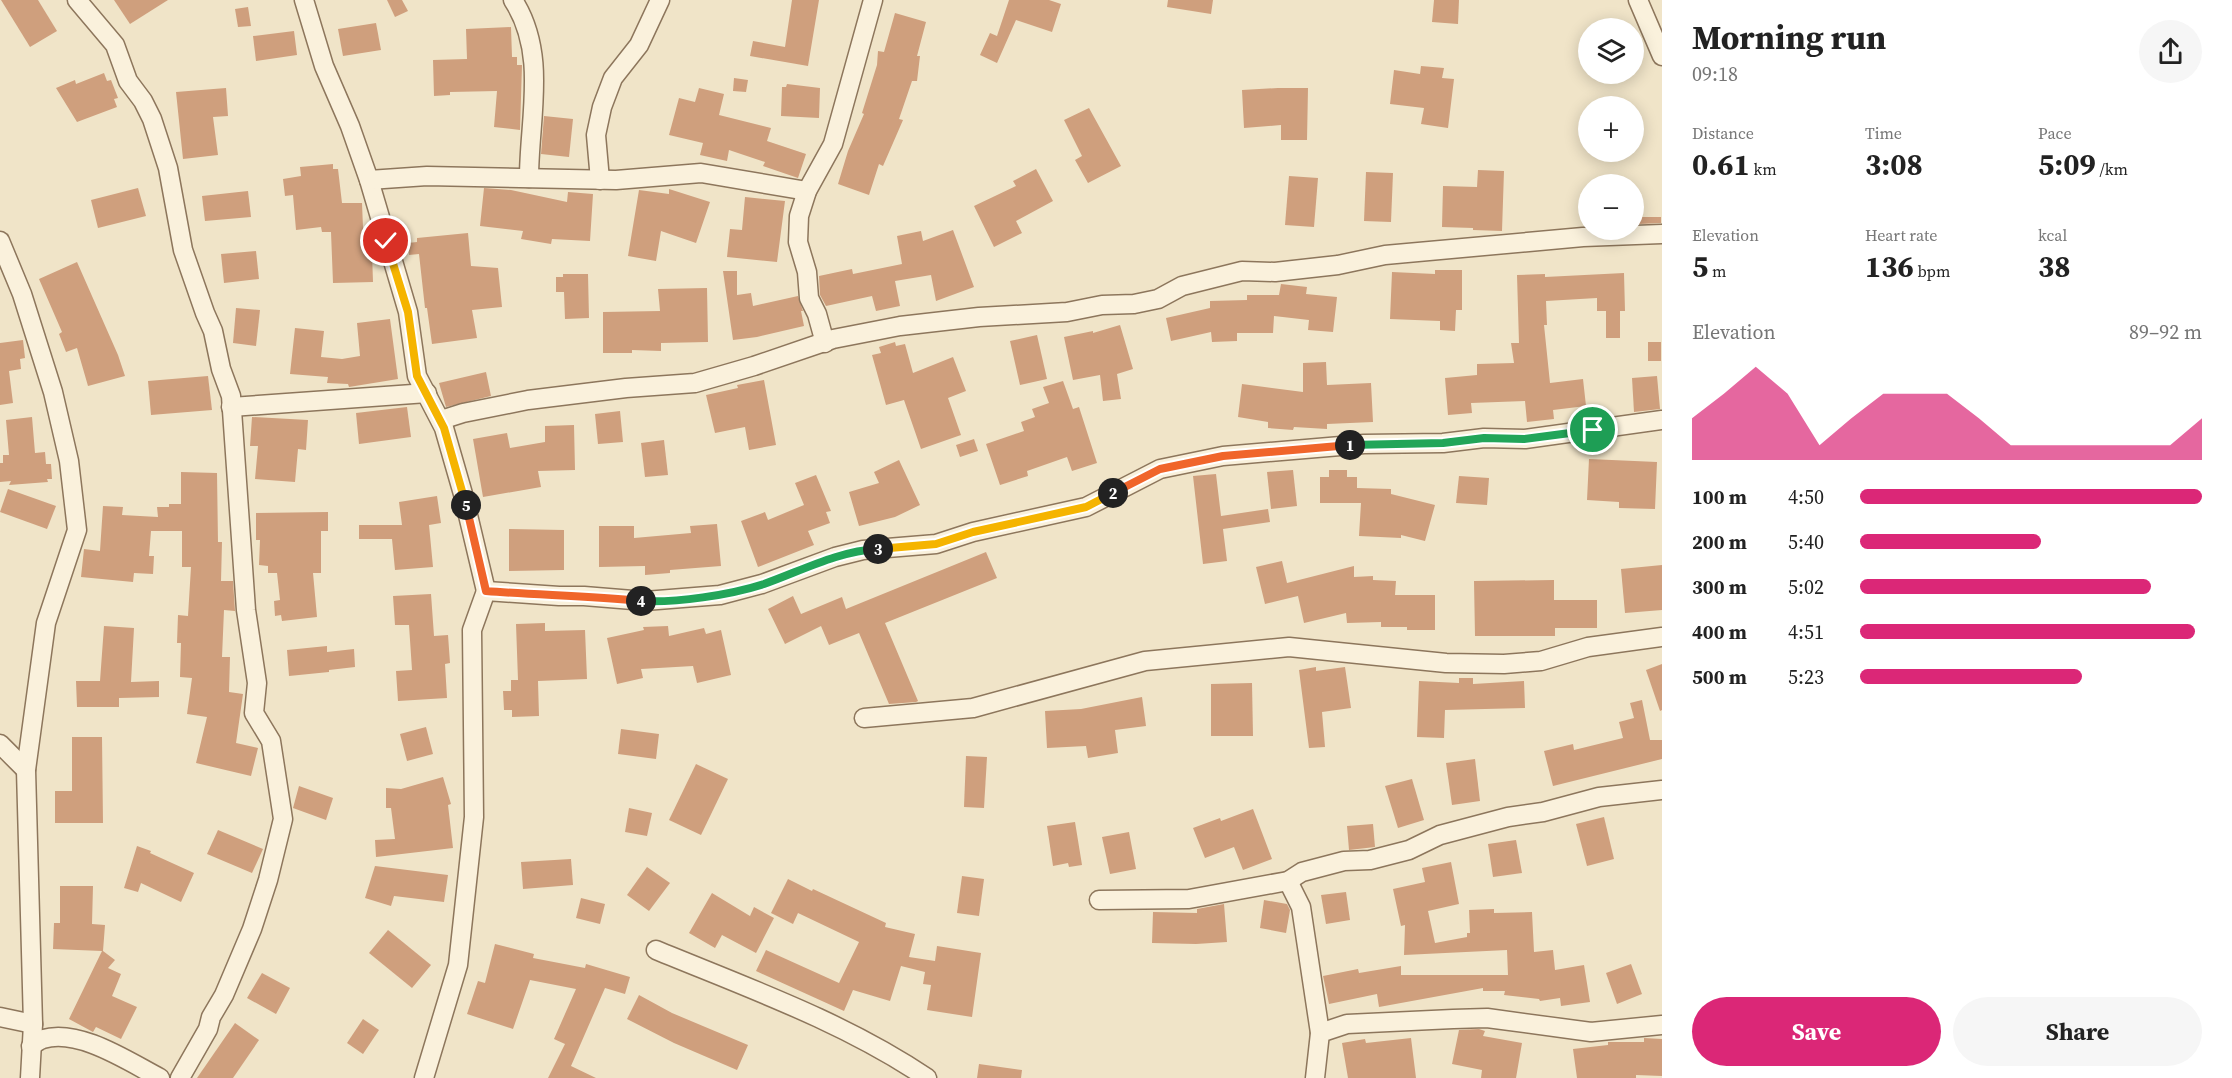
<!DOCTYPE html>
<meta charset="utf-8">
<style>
:root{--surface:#fff;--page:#f6f6f6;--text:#222;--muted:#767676;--accent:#db2777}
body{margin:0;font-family:"Source Serif 4",serif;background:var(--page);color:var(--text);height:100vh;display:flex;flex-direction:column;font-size:22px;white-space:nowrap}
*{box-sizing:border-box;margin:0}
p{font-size:20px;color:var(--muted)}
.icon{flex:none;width:33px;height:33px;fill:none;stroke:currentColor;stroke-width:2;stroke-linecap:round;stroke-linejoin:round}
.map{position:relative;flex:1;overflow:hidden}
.drawer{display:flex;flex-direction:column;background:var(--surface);width:570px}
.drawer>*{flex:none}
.tools{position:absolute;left:1578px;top:18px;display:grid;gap:12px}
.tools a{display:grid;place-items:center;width:66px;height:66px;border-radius:50%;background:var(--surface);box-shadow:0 3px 15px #0003;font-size:30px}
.pin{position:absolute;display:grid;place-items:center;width:51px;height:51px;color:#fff;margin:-26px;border:3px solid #fff;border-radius:50%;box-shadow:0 2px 6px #0007}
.km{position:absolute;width:30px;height:30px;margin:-15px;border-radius:50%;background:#222;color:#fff;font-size:16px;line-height:30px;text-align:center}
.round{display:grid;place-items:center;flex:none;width:63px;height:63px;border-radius:32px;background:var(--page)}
.overview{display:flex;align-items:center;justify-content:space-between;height:102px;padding:0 30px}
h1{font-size:33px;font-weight:700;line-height:45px}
.figures{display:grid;grid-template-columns:repeat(3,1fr);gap:9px;height:102px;padding:6px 30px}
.figures div{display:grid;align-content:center}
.figures b{font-size:30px;font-weight:700}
.figures small{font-size:16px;font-weight:400}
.figures p{font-size:16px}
.chart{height:168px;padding:12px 30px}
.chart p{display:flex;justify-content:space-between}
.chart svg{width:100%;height:108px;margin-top:6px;fill:var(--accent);opacity:.7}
.button{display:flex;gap:12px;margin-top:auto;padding:12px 30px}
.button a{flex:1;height:69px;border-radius:36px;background:var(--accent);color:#fff;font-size:24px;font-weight:700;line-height:69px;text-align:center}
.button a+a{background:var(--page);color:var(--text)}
ul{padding:0 30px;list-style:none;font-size:20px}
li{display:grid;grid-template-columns:96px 72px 1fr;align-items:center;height:45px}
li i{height:15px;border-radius:8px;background:var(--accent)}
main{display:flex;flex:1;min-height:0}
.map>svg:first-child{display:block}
.building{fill:#cf9f7d}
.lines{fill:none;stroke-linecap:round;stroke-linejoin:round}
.minor-casing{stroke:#8d765c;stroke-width:21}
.minor{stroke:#faf1dc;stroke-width:18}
.split-1-casing{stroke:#fff;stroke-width:12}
.split-2-casing{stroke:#fff;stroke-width:12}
.split-3-casing{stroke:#fff;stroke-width:12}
.split-4-casing{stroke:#fff;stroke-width:12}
.split-5-casing{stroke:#fff;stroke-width:12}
.split-6-casing{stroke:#fff;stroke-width:12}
.split-1{stroke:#22a559;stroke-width:8}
.split-2{stroke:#f0652b;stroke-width:8}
.split-3{stroke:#f5b400;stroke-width:8}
.split-4{stroke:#22a559;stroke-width:8}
.split-5{stroke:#f0652b;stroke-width:8}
.split-6{stroke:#f5b400;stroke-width:8}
</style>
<main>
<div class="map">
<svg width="1662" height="1078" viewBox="0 0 1662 1078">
<rect width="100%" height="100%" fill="#f0e4c8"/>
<g class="building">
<polygon points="1,0 38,0 57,31 30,47"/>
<polygon points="114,0 168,0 130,24"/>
<polygon points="387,0 402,0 408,11 395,17"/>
<polygon points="792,0 819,0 808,66 750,56 753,41 785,47"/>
<polygon points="1009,0 1049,0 1061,4 1052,32 1016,20 997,63 980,55 990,33 997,36"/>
<polygon points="1168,0 1213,0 1211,14 1167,7"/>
<polygon points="1434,0 1459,0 1458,24 1432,22"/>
<polygon points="248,7 251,26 238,27 235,9"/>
<polygon points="895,13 926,22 917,56 920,56 917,81 912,81 899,119 903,120 883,166 879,164 869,195 838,184 848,151 864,114 862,113 877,65 878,51 884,52"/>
<polygon points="376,23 381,50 343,56 338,29"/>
<polygon points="511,27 512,57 517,57 517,65 522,65 520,130 494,127 497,91 450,92 450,95 434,96 433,60 467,59 466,29"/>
<polygon points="294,31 297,55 256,61 253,36"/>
<polygon points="1421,66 1444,68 1442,78 1454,79 1448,128 1421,124 1424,108 1390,104 1394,70 1420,74"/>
<polygon points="104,73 107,81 111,80 118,98 114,99 117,107 77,122 56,88 75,80 76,84"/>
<polygon points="734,78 748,80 746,92 733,91"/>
<polygon points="787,84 820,88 819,118 781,116 782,87 786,87"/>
<polygon points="226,88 228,116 213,117 218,155 183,159 176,92"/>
<polygon points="699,88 724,94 719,115 771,128 767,141 806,154 798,178 763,166 765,162 729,150 727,161 700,155 703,143 669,135 679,98 695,102"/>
<polygon points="1278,88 1308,88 1307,140 1281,140 1281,125 1244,128 1242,90"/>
<polygon points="1089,108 1121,166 1088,183 1075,160 1082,156 1064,120"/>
<polygon points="544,116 573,119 569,157 541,154"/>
<polygon points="333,164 333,169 338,169 342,203 362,203 364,253 372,253 373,282 333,283 331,232 322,232 321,227 296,230 293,195 285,196 283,179 301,176 300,167"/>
<polygon points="1036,169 1053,201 1016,221 1022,233 994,247 974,206 1016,186 1013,181"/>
<polygon points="1478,170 1504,171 1502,231 1473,230 1473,228 1442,227 1443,186 1477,187"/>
<polygon points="1366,172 1393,173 1391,222 1364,221"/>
<polygon points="1289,176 1318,178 1314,227 1285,225"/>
<polygon points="138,188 146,216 98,228 91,200"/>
<polygon points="484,188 511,190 567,202 568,192 593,194 590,241 552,239 551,244 521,239 523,231 480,226"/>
<polygon points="669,189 710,202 696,243 661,231 656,261 628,256 639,190 669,194"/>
<polygon points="248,191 251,217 205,221 202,196"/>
<polygon points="745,197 785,201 777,262 727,257 730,229 742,230"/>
<polygon points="1638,217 1661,217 1661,223 1639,224"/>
<polygon points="953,230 974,287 936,301 931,275 895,281 900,306 876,311 872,296 826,306 820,295 819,276 852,269 853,274 902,264 897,236 921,231 923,241"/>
<polygon points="468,233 471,266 498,268 502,307 472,310 477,338 432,344 427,308 425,308 419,254 409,255 408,243 417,242 417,238"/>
<polygon points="256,251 259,279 224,283 221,254"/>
<polygon points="77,262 118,355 125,376 88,386 77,348 66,352 59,334 62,332 39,279"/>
<polygon points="1435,270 1462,270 1462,310 1456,310 1455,331 1440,330 1440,321 1390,319 1392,272 1435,274"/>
<polygon points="723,271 737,271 737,295 751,293 753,306 798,296 803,311 801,311 804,326 757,337 733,340"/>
<polygon points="1624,273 1625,311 1620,311 1620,338 1606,338 1606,311 1597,311 1597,298 1546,301 1547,325 1544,325 1550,383 1583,379 1586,406 1553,410 1554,419 1527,422 1525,401 1471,403 1472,413 1448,415 1445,378 1477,375 1477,364 1514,363 1511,343 1519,343 1517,275 1545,274 1545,277"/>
<polygon points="563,274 588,274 589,318 565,319 564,292 556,292 556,277 563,277"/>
<polygon points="1281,284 1307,287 1306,294 1337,297 1333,332 1308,330 1309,320 1274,316 1273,333 1237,333 1237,341 1212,342 1211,332 1171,341 1166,318 1210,308 1210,301 1247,300 1247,295 1279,295"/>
<polygon points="707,288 708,342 661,343 661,351 632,350 632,353 603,353 603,312 660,311 658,289"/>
<polygon points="236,308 260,310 256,346 233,343"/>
<polygon points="390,319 398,379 349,387 348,384 327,383 328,377 290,374 295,328 324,331 321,357 342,359 360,356 357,323"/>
<polygon points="1120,325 1133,369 1117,374 1121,399 1103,401 1100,375 1073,380 1064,337 1093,331 1093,333"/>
<polygon points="1037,335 1047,379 1020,385 1010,341"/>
<polygon points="23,340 25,358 20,359 21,369 9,371 13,403 0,405 0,343"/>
<polygon points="895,342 896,346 905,344 913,373 953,357 966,391 948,398 961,435 921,449 904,400 886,405 872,355 881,353 879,347"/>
<rect x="1648" y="342" width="13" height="19"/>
<polygon points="1326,362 1327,385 1371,383 1373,422 1327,424 1327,429 1294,427 1293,430 1268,428 1268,422 1238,417 1242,384 1303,392 1303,363"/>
<polygon points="486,372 491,396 446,407 439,383"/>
<polygon points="208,376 212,410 151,415 148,381"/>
<polygon points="1657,376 1660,409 1634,412 1632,378"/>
<polygon points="764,380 776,445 749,450 745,427 715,433 706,395 738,388 737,385"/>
<polygon points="1063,381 1073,409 1079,407 1097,463 1072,471 1067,457 1027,471 1028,476 1000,485 986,444 1024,431 1021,422 1035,417 1032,409 1049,403 1043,387"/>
<polygon points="407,407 411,437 359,444 356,413"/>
<polygon points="620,411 623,442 598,444 595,414"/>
<polygon points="32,417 35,453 45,452 46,464 51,464 52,479 47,479 48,482 9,485 11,481 0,482 0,463 3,463 3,455 9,455 6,420"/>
<polygon points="252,417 308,420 306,450 298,449 295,482 255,479 258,446 250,446"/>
<polygon points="574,425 575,470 538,471 541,487 483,497 473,439 507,433 510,448 545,442 545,426"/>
<polygon points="974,439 978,451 960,457 956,445"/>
<polygon points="664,440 668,475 645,477 641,443"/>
<polygon points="1589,459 1657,462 1655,509 1619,508 1619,502 1587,500"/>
<polygon points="899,460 920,505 895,517 859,526 849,492 879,483 874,472"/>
<polygon points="1293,470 1297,506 1271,509 1267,472"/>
<polygon points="1329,470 1347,470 1347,477 1357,477 1357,488 1391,489 1391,494 1435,505 1425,541 1401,535 1401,538 1359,536 1361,503 1320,503 1320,477 1329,477"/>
<polygon points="181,472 217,473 218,542 222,542 221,581 233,581 235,611 224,610 222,657 230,657 229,692 243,694 236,743 258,748 251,776 196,763 207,717 187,714 192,678 180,677 181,643 177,643 178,615 188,616 191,567 182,567 182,531 151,531 149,556 154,556 153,574 134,573 133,582 81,577 84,549 100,551 103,506 123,507 122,515 158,517 157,507 169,507 169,504 181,504"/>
<polygon points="1216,474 1221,516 1268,509 1270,522 1223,529 1227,561 1203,564 1193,476"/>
<polygon points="816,475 831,511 826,512 830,523 808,531 814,545 758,567 741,521 765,512 768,520 804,505 795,483"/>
<polygon points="1459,476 1489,478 1487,505 1456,503"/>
<polygon points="8,489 56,506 47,529 0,512"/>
<polygon points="437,496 441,523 429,525 433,567 395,570 392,539 359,539 359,525 402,525 399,502"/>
<polygon points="328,512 328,531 321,531 321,573 313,573 317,617 282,621 281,615 275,616 274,601 280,600 277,573 268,573 268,566 259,565 260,540 256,540 256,513"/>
<polygon points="717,524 721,566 670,570 670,573 645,575 645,566 599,567 599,526 634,526 634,538 691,533 690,526"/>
<polygon points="509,529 564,530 564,570 509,571"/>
<polygon points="986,552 997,578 885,623 918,701 916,702 889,704 859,633 829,645 821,626 785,644 768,609 793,596 801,614 842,597 846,609"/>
<polygon points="1282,561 1287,583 1354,566 1354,577 1373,576 1373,580 1396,581 1395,595 1435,595 1435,630 1407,630 1407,627 1381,627 1381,622 1347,623 1346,613 1304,623 1298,596 1265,604 1256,567"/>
<polygon points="1662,565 1662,610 1625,613 1621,569"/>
<polygon points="1554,580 1554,600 1597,600 1597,628 1555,628 1555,636 1475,636 1474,581"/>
<polygon points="431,594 434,636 448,635 450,663 445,664 447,698 398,701 396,671 412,670 409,625 395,625 393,596"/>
<polygon points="545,623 545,631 585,630 587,679 538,681 539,716 512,717 512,710 504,710 503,691 511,691 511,680 518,680 516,624"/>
<polygon points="104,626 134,628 131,682 159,681 159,697 119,698 119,707 77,707 76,681 100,681"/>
<polygon points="668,626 669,636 704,628 706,634 721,630 731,675 697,683 693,666 641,669 643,678 617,684 607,638 644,630 643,627"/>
<polygon points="327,646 327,652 354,649 355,667 329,670 329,672 289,676 287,650"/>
<polygon points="1662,664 1662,710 1660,711 1646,670"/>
<polygon points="1316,667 1316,671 1345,667 1351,708 1322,712 1325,747 1309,748 1299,670"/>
<polygon points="1459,678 1473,678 1473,684 1524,681 1525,708 1445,710 1444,738 1417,737 1419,681 1459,683"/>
<polygon points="1252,683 1253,736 1211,736 1211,684"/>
<polygon points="1142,697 1146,726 1115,730 1118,753 1088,758 1086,746 1047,748 1045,711 1081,709"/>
<polygon points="1642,700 1650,740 1662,740 1662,759 1553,786 1544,751 1573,744 1574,750 1623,738 1619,722 1634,718 1630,703"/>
<polygon points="426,727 433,754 407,761 400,734"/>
<polygon points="621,729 659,734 656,759 618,754"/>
<polygon points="72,737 102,737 103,823 55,823 55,791 72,791"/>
<polygon points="966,756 987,757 984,808 964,807"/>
<polygon points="1475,759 1480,801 1452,805 1446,763"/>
<polygon points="696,764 728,779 701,835 669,820"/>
<polygon points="443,777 451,804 448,805 453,848 376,857 375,840 395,839 391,808 386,808 386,788 401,789"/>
<polygon points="1412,779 1424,820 1398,828 1385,786"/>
<polygon points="299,786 333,798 326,820 293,808"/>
<polygon points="629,808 652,813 647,836 625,832"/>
<polygon points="1253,809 1272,859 1243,870 1234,847 1205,858 1193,828 1220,818 1221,821"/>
<polygon points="1604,817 1614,859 1587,866 1576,824"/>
<polygon points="1075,822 1082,865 1069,867 1068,863 1053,866 1047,826"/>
<polygon points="1373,824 1375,847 1349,850 1347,826"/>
<polygon points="218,830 263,849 252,873 207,854"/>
<polygon points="1129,832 1136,869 1110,874 1102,837"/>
<polygon points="1516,840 1522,873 1493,877 1488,844"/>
<polygon points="137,846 151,851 150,853 194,873 181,902 141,883 138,892 124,888"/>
<polygon points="571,859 573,885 523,889 521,862"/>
<polygon points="1451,862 1459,904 1428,911 1435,943 1467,937 1467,933 1470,933 1469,910 1494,909 1494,913 1532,912 1534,952 1553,950 1555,970 1584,965 1590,1002 1561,1006 1560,998 1540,1001 1539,999 1504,995 1505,991 1483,991 1483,988 1379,1007 1377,994 1329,1004 1323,976 1358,969 1359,973 1401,966 1401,975 1508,975 1507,950 1404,955 1405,925 1401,926 1393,889 1425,882 1422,868"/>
<polygon points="375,866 448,875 444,902 394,896 391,906 365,898"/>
<polygon points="647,867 670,883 649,911 627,895"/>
<polygon points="962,876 984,879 979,916 957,913"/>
<polygon points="788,879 812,891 813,889 886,923 885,927 915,934 909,957 935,961 937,946 981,953 972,1017 927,1010 931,985 923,984 925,972 901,966 890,1001 853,990 844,1011 756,971 766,950 839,983 859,942 798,913 793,924 771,913"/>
<polygon points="60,886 93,886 92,924 105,925 103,951 115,960 108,968 121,974 112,996 137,1007 121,1039 96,1027 93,1032 69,1019 102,951 53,949 54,923 60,923"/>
<polygon points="1346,892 1350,920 1326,924 1321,895"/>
<polygon points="712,893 750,916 754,907 774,918 756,953 722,935 715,948 689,933"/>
<polygon points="581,898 605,904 600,924 576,918"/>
<polygon points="1264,900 1287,904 1290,910 1286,933 1260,928"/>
<polygon points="1224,904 1227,942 1196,944 1152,943 1153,912 1197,913 1197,909"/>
<polygon points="388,930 431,965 412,988 369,953"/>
<polygon points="495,944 534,954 533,958 585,968 586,964 630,977 625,994 605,988 571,1066 596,1078 548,1078 565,1044 554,1039 576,989 530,980 513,1029 467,1014 478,981 485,983"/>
<polygon points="1631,964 1642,994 1617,1004 1606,973"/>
<polygon points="262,973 290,988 276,1014 247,998"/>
<polygon points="639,995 672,1013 748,1045 737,1070 674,1043 627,1019"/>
<polygon points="363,1019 379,1030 363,1054 347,1043"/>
<polygon points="235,1023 259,1040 233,1078 197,1078"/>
<polygon points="1479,1029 1485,1031 1483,1036 1522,1043 1516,1078 1481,1078 1482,1070 1452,1064 1459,1030"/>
<polygon points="1411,1038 1416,1078 1348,1078 1342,1043 1365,1039 1366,1043"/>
<polygon points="1644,1038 1662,1039 1662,1076 1636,1075 1636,1078 1577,1078 1573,1049 1608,1045 1608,1042 1644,1042"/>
<polygon points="979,1064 1022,1070 1021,1078 977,1078"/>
</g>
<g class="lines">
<g class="minor-casing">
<g id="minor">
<polyline points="77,0 115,45 128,81 143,101 152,119 168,168 183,250 205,313 213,331 221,369 231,396 246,610 257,683 254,713 271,741 283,819 268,880 252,929 224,995 211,1017 208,1029 180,1078"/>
<polyline points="304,0 324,66 350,126 369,180 408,312 417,376 444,428 463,494 486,591"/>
<path d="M513 0C548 54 529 118 529 178"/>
<polyline points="1638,0 1662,56"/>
<polyline points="369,180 427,176 616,180 701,173 807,191"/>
<polyline points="600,180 596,135 602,107 613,78 639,45 660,0"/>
<polyline points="0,241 22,294 53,392 69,461 77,530 46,623 26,770 33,1024 30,1078"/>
<polyline points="825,343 817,314 809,298 807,272 798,242 799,216 807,191 833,144 873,0"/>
<polyline points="231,407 427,393"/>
<polyline points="441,420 463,413 528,400 626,388 695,383 754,366 833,339 900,326 979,317 1067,312 1102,305 1134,304 1158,299 1182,286 1242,271 1275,272 1338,265 1385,255 1583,237 1662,234"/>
<polyline points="864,718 973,708 1145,661 1289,647 1446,663 1504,664 1541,661 1588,647 1662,637"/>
<polyline points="0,744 26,770"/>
<polyline points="1288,881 1301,907 1320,1033"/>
<polyline points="1099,900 1189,899 1288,881 1302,872 1344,861 1370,860 1409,850 1440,835 1508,817 1543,812 1599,797 1662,790"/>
<path d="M656 950C748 988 844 1022 927 1078"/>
<polyline points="0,1017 33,1024"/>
<path d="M31 1046C34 1044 39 1040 43 1039 79 1028 129 1062 160 1078"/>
<polyline points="424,1078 458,965 474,817 472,630 486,591 559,596 584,596 645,601 720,595 762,584 835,557 863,550 936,544 973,532 1086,507 1160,469 1223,456 1364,444 1443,443 1484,438 1525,439 1662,420"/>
<polyline points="1315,1078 1320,1033 1347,1024 1453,1019 1487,1018 1591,1032 1662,1025"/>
</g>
</g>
<use href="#minor" class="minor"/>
</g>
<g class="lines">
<g class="split-1-casing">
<polyline id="split-1" points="1350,445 1443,443 1484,438 1524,439 1593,430"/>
</g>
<g class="split-2-casing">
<polyline id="split-2" points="1113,493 1160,469 1223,456 1350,445"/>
</g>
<g class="split-3-casing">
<polyline id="split-3" points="878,549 936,544 973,532 1086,507 1113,493"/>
</g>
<g class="split-4-casing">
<path id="split-4" d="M641 601C676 603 730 595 764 584 801 571 838 551 878 549"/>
</g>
<g class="split-5-casing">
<path id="split-5" d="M466 505 486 591C538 595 589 596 641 601"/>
</g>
<g class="split-6-casing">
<polyline id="split-6" points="386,241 408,312 417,376 444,428 466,505"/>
</g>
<use href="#split-1" class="split-1"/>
<use href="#split-2" class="split-2"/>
<use href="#split-3" class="split-3"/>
<use href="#split-4" class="split-4"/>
<use href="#split-5" class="split-5"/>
<use href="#split-6" class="split-6"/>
</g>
</svg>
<div class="tools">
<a><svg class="icon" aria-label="layers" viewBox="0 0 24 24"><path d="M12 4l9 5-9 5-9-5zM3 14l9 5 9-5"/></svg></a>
<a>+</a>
<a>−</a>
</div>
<div class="pin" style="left:1593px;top:430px;background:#1e9e55"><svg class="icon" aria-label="arrive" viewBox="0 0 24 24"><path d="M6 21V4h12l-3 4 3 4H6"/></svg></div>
<div class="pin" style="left:386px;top:241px;background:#d93025"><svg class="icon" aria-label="check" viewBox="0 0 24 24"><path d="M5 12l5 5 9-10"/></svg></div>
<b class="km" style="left:1350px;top:445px">1</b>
<b class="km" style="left:1113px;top:493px">2</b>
<b class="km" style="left:878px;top:549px">3</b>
<b class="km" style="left:641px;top:601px">4</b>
<b class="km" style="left:466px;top:505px">5</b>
</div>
<section class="drawer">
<div class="overview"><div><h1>Morning run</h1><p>09:18</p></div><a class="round"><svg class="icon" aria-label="share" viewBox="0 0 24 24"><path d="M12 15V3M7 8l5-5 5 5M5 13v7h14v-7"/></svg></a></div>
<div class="figures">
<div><p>Distance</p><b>0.61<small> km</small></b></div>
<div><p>Time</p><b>3:08</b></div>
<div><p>Pace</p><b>5:09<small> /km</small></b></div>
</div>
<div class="figures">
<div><p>Elevation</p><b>5<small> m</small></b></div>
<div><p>Heart rate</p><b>136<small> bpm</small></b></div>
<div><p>kcal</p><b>38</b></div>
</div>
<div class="chart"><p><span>Elevation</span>89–92 m</p>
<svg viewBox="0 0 160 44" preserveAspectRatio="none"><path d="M0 44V27L10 17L20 6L30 17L40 38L50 27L60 17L70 17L80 17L90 27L100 38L110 38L120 38L130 38L140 38L150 38L160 27V44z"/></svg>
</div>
<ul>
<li><b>100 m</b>4:50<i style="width:100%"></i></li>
<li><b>200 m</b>5:40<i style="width:53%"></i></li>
<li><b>300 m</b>5:02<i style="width:85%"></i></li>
<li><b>400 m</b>4:51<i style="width:98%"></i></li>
<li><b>500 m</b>5:23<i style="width:65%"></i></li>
</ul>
<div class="button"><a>Save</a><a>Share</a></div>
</section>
</main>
